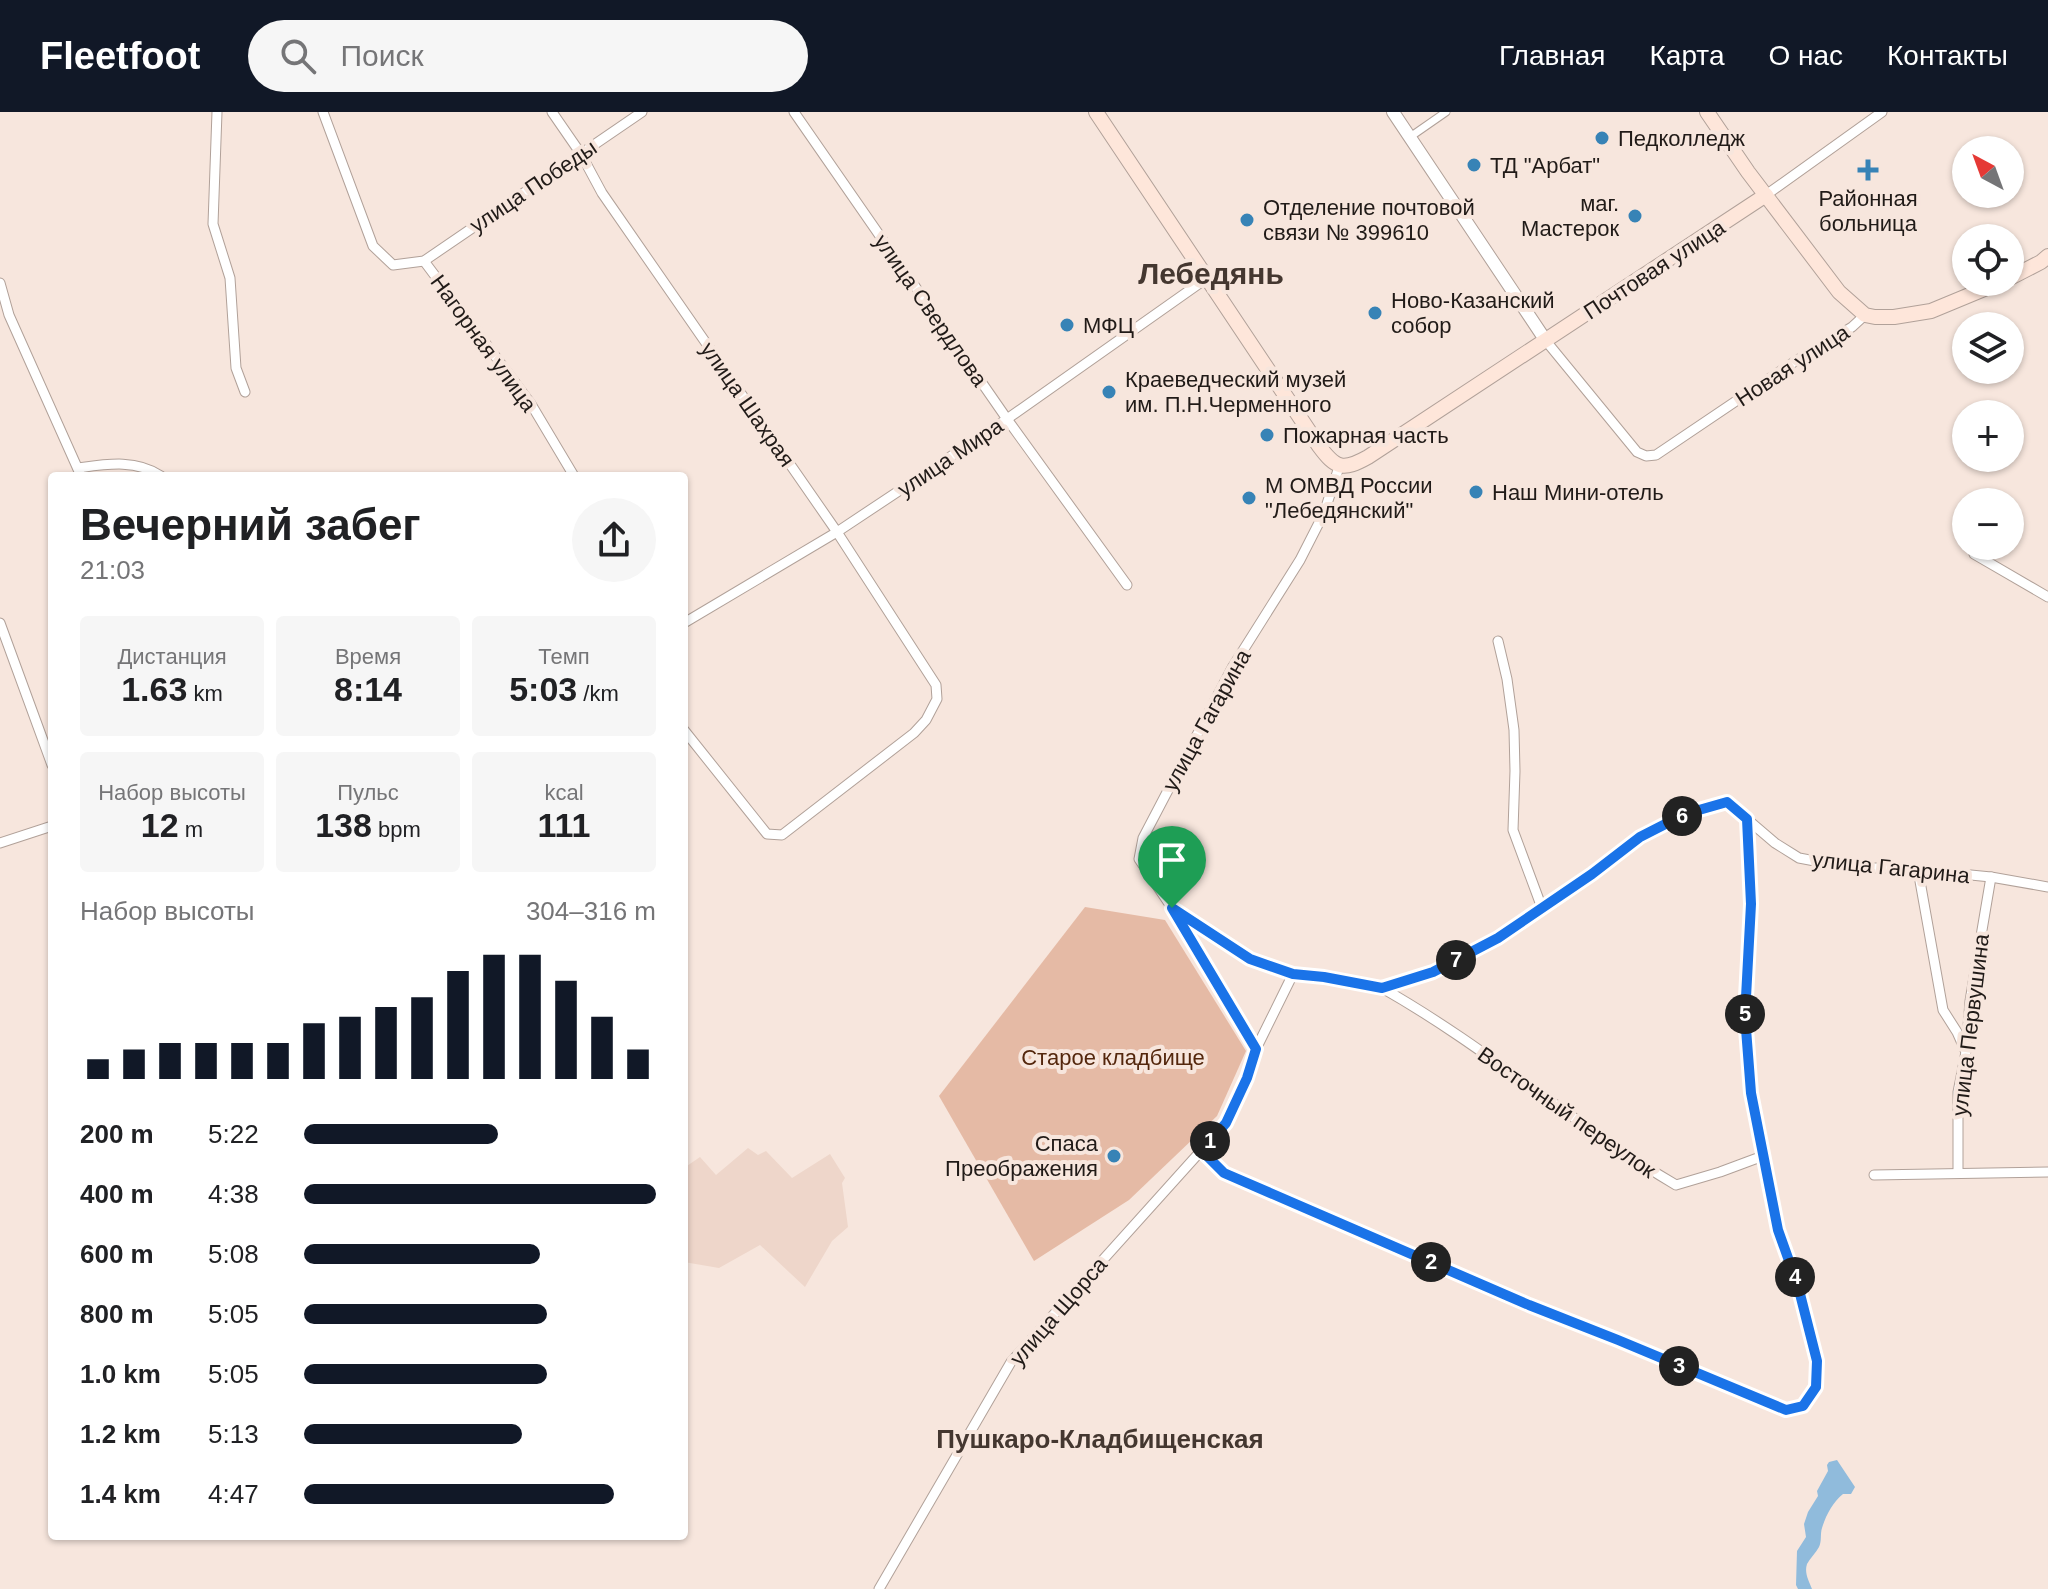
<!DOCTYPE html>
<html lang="ru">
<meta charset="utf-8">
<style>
:root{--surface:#fff;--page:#f6f6f6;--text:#202124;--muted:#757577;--accent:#111827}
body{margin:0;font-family:Helvetica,sans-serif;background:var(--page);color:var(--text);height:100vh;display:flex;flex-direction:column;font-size:30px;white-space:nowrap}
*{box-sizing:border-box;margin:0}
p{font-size:26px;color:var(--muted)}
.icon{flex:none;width:44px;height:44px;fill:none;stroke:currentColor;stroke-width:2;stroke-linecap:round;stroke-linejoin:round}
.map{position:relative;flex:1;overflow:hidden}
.sheet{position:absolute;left:48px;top:360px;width:640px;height:1068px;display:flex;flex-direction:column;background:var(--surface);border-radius:8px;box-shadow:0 2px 6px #0004}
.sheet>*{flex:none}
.needle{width:52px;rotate:319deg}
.controls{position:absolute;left:1952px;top:24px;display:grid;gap:16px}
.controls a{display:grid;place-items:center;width:72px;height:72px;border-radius:50%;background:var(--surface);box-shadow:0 2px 6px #0004;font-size:40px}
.pin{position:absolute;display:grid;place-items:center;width:68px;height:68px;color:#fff;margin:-82px -34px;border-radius:50% 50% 50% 0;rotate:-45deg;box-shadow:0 0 8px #0007}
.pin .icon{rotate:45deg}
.km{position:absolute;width:40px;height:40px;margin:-20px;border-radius:50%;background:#222;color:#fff;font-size:22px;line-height:40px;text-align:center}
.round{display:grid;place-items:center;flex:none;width:84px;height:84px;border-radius:42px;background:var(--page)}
.head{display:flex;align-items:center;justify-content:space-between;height:136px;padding:0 32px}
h1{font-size:44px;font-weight:600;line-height:60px}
.stats{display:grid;grid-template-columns:repeat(3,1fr);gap:12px;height:136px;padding:8px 32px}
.stats div{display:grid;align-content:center;border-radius:8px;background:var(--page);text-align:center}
.stats b{font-size:34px;font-weight:600}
.stats small{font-size:22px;font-weight:400}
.stats p{font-size:22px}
.chart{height:224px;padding:16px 32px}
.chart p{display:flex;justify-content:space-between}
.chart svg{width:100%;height:144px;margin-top:8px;stroke:var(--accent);stroke-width:6}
ul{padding:0 32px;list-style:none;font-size:26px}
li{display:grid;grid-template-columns:128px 96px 1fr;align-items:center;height:60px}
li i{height:20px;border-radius:10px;background:var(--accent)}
header{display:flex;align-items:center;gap:48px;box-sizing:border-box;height:112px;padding:0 40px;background:var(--accent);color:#fff}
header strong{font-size:38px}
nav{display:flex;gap:44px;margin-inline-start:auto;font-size:28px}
.search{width:560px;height:72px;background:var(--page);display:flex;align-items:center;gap:20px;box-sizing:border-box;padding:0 28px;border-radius:44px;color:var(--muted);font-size:30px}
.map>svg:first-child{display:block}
.built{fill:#eed6ca}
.green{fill:#e5baa5}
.water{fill:#90bbdc}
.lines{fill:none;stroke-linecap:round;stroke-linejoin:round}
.pedestrian-casing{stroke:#b1a199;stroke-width:9}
.minor-casing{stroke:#b1a199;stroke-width:11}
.tertiary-casing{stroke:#b1a199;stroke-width:14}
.secondary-casing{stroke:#b1a199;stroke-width:16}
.pedestrian{stroke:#fff;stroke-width:7}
.minor{stroke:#fff;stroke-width:9}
.tertiary{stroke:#fff;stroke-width:12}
.secondary{stroke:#fee6da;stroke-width:14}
.route-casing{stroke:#fff;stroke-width:16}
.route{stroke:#1a73e8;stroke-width:10}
.poi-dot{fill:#3783b6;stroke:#f7e6dd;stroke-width:3}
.labels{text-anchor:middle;stroke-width:8;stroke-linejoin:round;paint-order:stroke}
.poi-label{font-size:22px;fill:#211b18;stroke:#f7e6dd;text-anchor:start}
.street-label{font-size:22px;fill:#211b18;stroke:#f7e6dd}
.park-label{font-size:22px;fill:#54270d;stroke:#f7e6dd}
.quarter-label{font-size:26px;font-weight:bold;fill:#443730;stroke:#f7e6dd}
.district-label{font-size:30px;font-weight:bold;fill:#443730;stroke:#f7e6dd}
</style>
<header>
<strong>Fleetfoot</strong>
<div class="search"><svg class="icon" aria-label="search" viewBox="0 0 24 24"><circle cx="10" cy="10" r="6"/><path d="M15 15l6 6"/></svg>Поиск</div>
<nav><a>Главная</a><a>Карта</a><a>О нас</a><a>Контакты</a></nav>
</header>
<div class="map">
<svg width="2048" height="1477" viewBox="0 0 2048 1477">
<rect width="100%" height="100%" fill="#f7e6dd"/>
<polygon class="built" points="748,1036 758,1043 766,1039 792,1066 830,1042 845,1066 842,1071 848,1115 832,1129 805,1175 760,1133 719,1156 684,1150 684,1056 700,1045 716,1063"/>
<polygon class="green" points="1085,795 1165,808 1246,939 1217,1004 1129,1088 1034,1149 939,984"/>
<path class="water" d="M1837 1348 1855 1375 1851 1382H1843C1833 1390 1826 1403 1822 1416 1820 1422 1822 1429 1819 1435 1816 1441 1810 1446 1807 1452 1804 1461 1809 1469 1812 1477H1798L1796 1473 1797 1439 1806 1425 1804 1412 1808 1400 1818 1384 1817 1379 1828 1359 1827 1353 1829 1350Z"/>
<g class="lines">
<g class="pedestrian-casing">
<polyline id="pedestrian" points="1410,25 1446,0"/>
</g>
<g class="minor-casing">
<g id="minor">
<polyline points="217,0 213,112 230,166 236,256 245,280"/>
<polyline points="323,0 373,134 393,153 424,149 642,0"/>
<polyline points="552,0 581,42 602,81 837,420 936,573 937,587 926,608 914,621 782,723 767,722 684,618"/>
<polyline points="794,0 1007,307 1127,473"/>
<polyline points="1766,83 1882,0"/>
<polyline points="424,149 531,292 574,364"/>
<polyline points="0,171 9,203 81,364"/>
<polyline points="1546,229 1637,340 1646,344 1656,343 1794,250 1852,215 1865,203"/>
<polyline points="1339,355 1324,401 1300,448 1232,556 1143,726 1139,747 1172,796 1250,847 1293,862 1324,865 1382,876 1433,860 1498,826 1592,762 1640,725 1685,702 1727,690 1775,731 1799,746 1852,756 1900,756 1991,765 2048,775"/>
<path d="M78 356C107 352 136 347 161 364"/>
<polyline points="1974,442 2048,485"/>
<polyline points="0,511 52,653"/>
<polyline points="684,511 837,420 1007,307 1207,166"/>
<polyline points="1498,529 1507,567 1514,618 1515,659 1513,718 1542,796"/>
<polyline points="0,731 52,714"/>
<polyline points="1918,758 1943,898 1957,920 1965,938"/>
<polyline points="1174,799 1256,937"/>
<path d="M1382 876C1485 934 1574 1013 1676 1073L1720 1060 1763 1044"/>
<polyline points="1202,1039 1224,1061 1529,1193 1618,1228 1786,1298 1803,1294 1816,1275 1817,1249 1798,1174 1778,1118 1751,981 1745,904 1751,792 1747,707"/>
<polyline points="1958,1061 1958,980 1966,940 1970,889 1991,765"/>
<polyline points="1874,1063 2048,1060"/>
<polyline points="879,1477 1011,1250 1226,1011 1247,966 1256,937 1293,862"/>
</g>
</g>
<g class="tertiary-casing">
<polyline id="tertiary" points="1393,0 1546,229"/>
</g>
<g class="secondary-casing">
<g id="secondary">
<path d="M1096 0 1319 334C1336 357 1343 359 1368 345L1766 83"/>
<polyline points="1707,0 1748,60 1839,180 1865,203 1875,205 1894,205 1931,199 2001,170"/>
<polyline points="2010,166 2041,150 2048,144"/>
</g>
</g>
<use href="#pedestrian" class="pedestrian"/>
<use href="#minor" class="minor"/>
<use href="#tertiary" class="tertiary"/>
<use href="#secondary" class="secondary"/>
</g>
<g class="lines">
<g class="route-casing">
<polygon id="route" points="1727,690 1747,707 1751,792 1745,904 1751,981 1778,1118 1798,1174 1817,1249 1816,1275 1803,1294 1786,1298 1618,1228 1529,1193 1224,1061 1202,1039 1226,1011 1247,966 1256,937 1172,796 1250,847 1293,862 1324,865 1382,876 1433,860 1498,826 1592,762 1640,725 1685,702"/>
</g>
<use href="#route" class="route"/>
</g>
<g class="poi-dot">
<circle cx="1602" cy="26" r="8"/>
<circle cx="1474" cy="53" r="8"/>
<path d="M1864 46h8v8h8v8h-8v8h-8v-8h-8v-8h8z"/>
<circle cx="1635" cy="104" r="8"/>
<circle cx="1247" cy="108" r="8"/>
<circle cx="1375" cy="201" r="8"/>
<circle cx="1067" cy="213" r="8"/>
<circle cx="1109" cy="280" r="8"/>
<circle cx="1267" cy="323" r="8"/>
<circle cx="1476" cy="380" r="8"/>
<circle cx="1249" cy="386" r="8"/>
<circle cx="1114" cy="1044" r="8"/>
</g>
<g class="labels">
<g class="poi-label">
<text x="1618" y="34">Педколледж</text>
<text x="1490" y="61">ТД "Арбат"</text>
<text x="1868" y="94" text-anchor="middle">Районная<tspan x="1868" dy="25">больница</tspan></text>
<text x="1619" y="99" text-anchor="end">маг.<tspan x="1619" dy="25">Мастерок</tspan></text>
<text x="1263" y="103">Отделение почтовой<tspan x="1263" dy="25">связи № 399610</tspan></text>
<text x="1391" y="196">Ново-Казанский<tspan x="1391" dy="25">собор</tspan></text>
<text x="1083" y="221">МФЦ</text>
<text x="1125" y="275">Краеведческий музей<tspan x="1125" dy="25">им. П.Н.Черменного</tspan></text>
<text x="1283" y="331">Пожарная часть</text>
<text x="1265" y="381">М ОМВД России<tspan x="1265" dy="25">"Лебедянский"</tspan></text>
<text x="1492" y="388">Наш Мини-отель</text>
<text x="1098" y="1039" text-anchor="end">Спаса<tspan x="1098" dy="25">Преображения</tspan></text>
</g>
<g class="street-label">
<text transform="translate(533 74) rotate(-34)" y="8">улица Победы</text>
<text transform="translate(1654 157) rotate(-33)" y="8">Почтовая улица</text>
<text transform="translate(931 198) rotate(55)" y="8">улица Свердлова</text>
<text transform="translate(484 231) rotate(54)" y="8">Нагорная улица</text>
<text transform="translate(1792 253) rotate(-33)" y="8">Новая улица</text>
<text transform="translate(748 292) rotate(55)" y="8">улица Шахрая</text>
<text transform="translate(950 345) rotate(-34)" y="8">улица Мира</text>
<text transform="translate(1206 608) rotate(-61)" y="8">улица Гагарина</text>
<text transform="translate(1891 755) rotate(6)" y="8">улица Гагарина</text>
<text transform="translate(1970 913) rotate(-83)" y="8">улица Первушина</text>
<text transform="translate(1567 1000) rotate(35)" y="8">Восточный переулок</text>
<text transform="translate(1058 1199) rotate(-49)" y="8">улица Щорса</text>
</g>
<g class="park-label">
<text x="1113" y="953">Старое кладбище</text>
</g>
<g class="quarter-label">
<text x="1100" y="1336">Пушкаро-Кладбищенская</text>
</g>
<g class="district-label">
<text x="1211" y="172">Лебедянь</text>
</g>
</g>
</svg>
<div class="controls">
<a><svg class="needle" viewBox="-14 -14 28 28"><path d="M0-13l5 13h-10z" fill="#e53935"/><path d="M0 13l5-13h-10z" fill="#757577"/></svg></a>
<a><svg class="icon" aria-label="locate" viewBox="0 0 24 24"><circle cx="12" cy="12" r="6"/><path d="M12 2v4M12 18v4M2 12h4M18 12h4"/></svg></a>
<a><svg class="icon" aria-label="layers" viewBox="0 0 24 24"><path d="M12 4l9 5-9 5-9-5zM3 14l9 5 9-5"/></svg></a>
<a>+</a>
<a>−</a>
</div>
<div class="pin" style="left:1172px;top:796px;background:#1e9e55"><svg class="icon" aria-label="arrive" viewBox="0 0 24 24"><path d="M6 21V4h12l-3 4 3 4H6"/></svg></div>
<b class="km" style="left:1210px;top:1029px">1</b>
<b class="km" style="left:1431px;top:1150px">2</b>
<b class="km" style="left:1679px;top:1254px">3</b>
<b class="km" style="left:1795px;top:1165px">4</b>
<b class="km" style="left:1745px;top:902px">5</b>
<b class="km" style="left:1682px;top:704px">6</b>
<b class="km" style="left:1456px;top:848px">7</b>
<section class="sheet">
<div class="head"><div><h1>Вечерний забег</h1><p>21:03</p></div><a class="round"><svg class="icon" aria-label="share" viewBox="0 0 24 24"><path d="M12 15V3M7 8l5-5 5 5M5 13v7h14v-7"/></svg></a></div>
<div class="stats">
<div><p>Дистанция</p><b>1.63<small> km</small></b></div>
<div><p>Время</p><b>8:14</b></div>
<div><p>Темп</p><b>5:03<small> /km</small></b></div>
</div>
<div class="stats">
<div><p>Набор высоты</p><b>12<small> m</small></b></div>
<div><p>Пульс</p><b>138<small> bpm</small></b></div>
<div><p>kcal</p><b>111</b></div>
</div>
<div class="chart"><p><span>Набор высоты</span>304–316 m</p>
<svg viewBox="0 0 160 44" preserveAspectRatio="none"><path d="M5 44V38M15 44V35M25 44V33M35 44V33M45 44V33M55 44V33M65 44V27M75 44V25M85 44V22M95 44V19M105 44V11M115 44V6M125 44V6M135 44V14M145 44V25M155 44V35"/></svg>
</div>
<ul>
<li><b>200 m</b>5:22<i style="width:55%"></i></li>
<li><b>400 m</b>4:38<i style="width:100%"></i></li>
<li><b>600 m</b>5:08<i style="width:67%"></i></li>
<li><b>800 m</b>5:05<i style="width:69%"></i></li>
<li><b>1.0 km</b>5:05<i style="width:69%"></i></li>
<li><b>1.2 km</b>5:13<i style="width:62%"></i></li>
<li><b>1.4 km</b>4:47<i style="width:88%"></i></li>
</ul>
</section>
</div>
